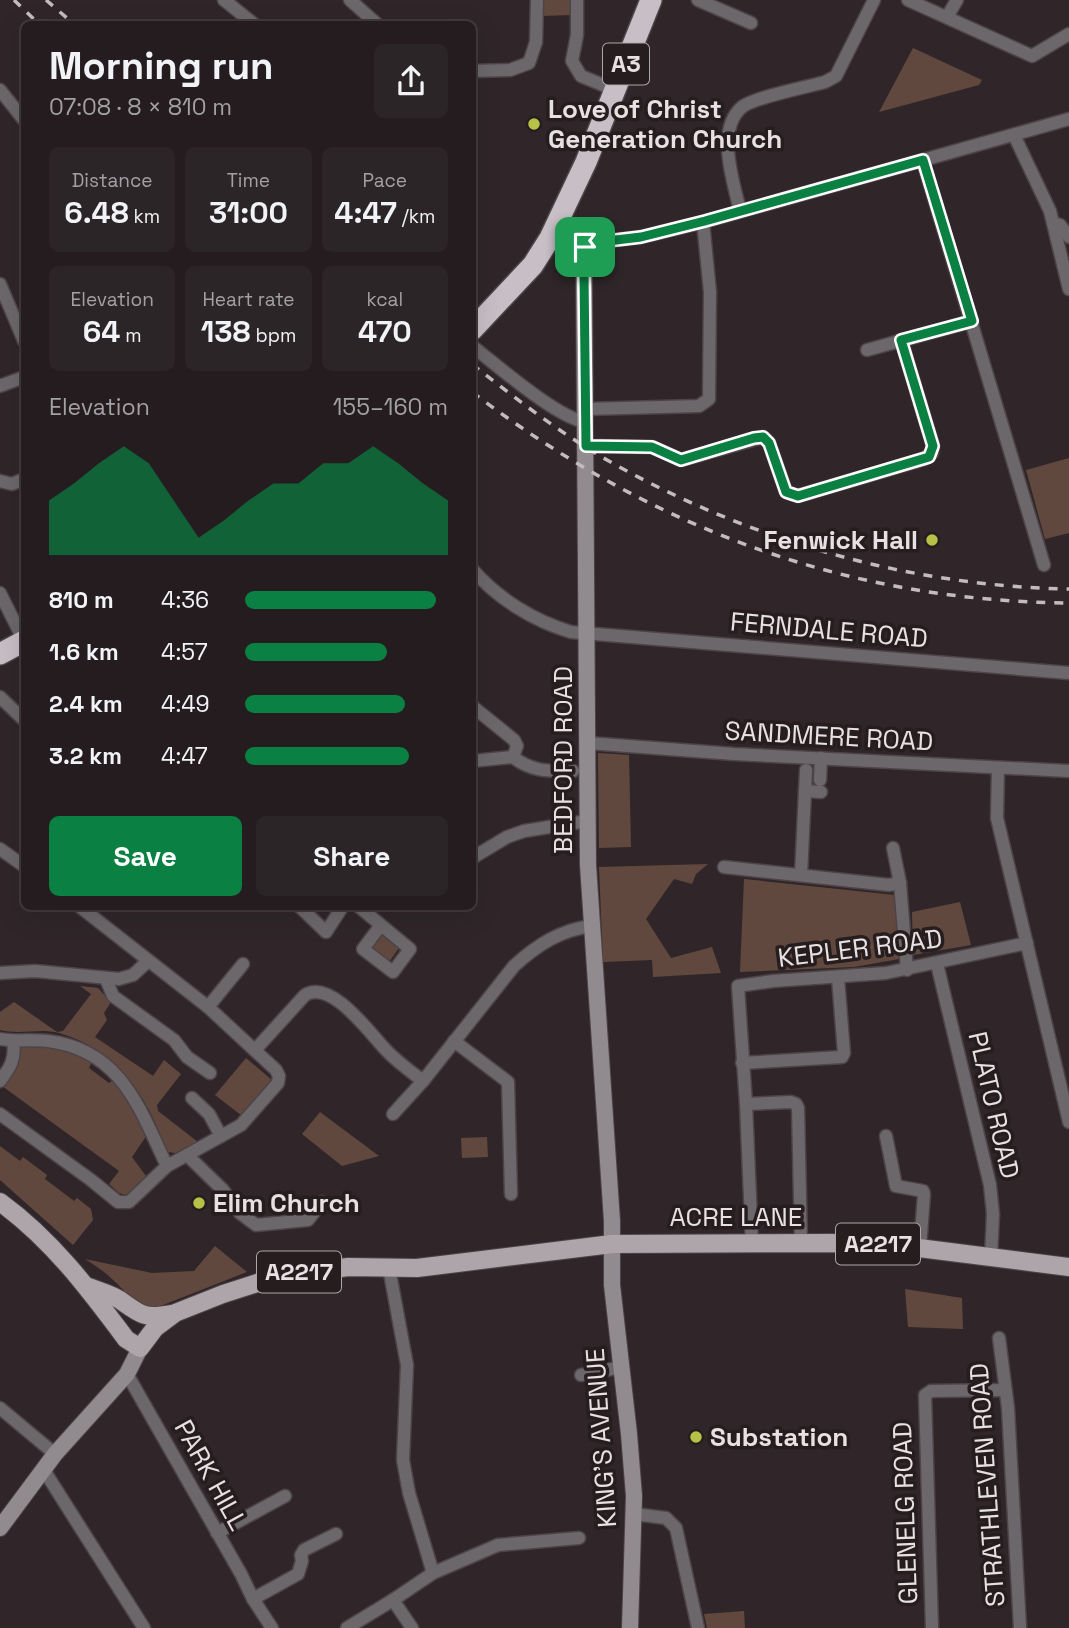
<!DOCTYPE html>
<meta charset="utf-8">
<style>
:root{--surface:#241c1f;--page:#2c2528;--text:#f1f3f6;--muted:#a3a1a4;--line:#413a3d;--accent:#0b8043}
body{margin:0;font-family:"Space Grotesk",sans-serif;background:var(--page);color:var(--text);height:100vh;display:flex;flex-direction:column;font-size:26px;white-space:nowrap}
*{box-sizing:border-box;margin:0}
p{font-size:23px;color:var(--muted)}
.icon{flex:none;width:38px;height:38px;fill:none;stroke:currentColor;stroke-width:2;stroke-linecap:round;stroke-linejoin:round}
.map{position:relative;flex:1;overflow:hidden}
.details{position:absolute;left:21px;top:21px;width:455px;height:889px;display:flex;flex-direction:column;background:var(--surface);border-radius:10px;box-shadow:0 7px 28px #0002,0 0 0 2px var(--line)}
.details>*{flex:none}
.pin{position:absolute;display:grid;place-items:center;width:60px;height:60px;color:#fff;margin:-30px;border-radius:14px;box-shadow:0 4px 10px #0006}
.round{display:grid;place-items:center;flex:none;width:74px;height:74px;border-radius:10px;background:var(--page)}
.overview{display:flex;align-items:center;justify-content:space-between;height:119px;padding:0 28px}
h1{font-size:38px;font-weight:600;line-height:52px}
.metrics{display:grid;grid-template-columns:repeat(3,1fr);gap:10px;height:119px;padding:7px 28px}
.metrics div{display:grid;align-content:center;border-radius:10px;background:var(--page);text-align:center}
.metrics b{font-size:30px;font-weight:600}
.metrics small{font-size:19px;font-weight:400}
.metrics p{font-size:19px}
.chart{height:196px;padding:14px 28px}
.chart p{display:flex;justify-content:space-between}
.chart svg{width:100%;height:126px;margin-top:7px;fill:var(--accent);opacity:.7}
.action{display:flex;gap:14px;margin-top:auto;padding:14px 28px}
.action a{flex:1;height:80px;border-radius:10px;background:var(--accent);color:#fff;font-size:28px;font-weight:600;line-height:80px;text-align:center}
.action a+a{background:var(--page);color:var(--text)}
ul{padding:0 28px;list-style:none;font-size:23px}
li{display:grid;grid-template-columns:112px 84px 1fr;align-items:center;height:52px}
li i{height:18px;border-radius:9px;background:var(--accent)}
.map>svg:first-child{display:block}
.green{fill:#60483e}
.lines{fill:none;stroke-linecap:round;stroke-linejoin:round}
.street-casing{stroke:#4d4447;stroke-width:15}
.secondary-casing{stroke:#4d4447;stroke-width:18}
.primary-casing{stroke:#4d4447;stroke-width:20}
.highway-casing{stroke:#4d4447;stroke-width:24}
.street{stroke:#6c676a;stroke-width:12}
.secondary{stroke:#918a8f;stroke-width:16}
.primary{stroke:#aea5ab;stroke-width:18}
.highway{stroke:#c8bec5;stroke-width:21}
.rail{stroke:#c3bcbe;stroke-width:3.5;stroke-dasharray:9 9;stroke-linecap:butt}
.route-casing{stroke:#fff;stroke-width:14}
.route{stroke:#0b8043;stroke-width:9}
.poi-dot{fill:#b7c148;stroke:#261d1f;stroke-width:2.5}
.labels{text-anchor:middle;stroke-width:7;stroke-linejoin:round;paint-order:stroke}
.shield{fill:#261d1f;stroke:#ada6a8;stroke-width:2}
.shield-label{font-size:24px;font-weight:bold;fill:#e7e1e3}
.poi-label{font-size:26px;font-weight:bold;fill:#e7e1e3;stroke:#261d1f;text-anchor:start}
.street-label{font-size:26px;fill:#e7e1e3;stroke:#261d1f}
</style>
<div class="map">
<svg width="1069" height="1628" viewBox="0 0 1069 1628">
<rect width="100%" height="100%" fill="#302629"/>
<g class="green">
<polygon points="542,0 571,0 571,15 542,16"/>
<polygon points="913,48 982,80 979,85 879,112"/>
<polygon points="1069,458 1069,533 1045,539 1026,470"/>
<polygon points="598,753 629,755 631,847 599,848"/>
<polygon points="708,864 696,874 692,884 674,879 646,919 671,958 712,947 721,973 653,977 652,960 603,962 599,867"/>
<polygon points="744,879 895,895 899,959 854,967 740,972"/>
<polygon points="960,902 971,945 913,955 912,912"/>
<polygon points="382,933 399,948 389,962 370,949"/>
<path d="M80 986 98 988 111 1002 104 1013 107 1020 95 1037 153 1076 164 1060 181 1074 157 1105 158 1111 198 1142 175 1153 168 1152C161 1139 157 1125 150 1112 131 1074 101 1045 59 1033 40 1028 20 1035 0 1030V1012L14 1002 57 1032 63 1031 91 994Z"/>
<path d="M20 1046C45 1046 69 1048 92 1062L89 1068 109 1083 115 1079 129 1096 147 1135 132 1157 146 1176 130 1196 119 1193 109 1184 119 1171 2 1086C11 1073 19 1063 20 1046Z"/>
<polygon points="246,1058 272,1080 242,1116 215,1095"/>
<polygon points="320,1112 379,1156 342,1166 302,1134"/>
<polygon points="487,1137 488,1157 462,1158 461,1138"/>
<polygon points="0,1146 20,1161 23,1157 47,1175 45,1179 74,1201 77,1198 91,1209 93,1220 73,1245 0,1180"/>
<path d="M215 1246 247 1272 158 1307C134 1308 129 1294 112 1279 104 1271 94 1265 85 1259L152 1273 194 1271Z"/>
<polygon points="905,1289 962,1298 963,1329 908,1327"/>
<polygon points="744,1611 745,1628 707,1628 704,1614"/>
</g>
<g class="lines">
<g class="street-casing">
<g id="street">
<polyline points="224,0 254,24"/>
<polyline points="350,0 377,24"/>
<polyline points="577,0 577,35 572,61 581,76 615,90"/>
<polyline points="698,0 751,23"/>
<polyline points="908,0 1032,56 1069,34"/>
<polyline points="947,17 957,0"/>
<polyline points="472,71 510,70 529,63 536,42 537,0"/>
<polyline points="0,90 24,120"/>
<polyline points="1014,135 1050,211 1069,289"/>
<polyline points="923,161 1044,565"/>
<path d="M740 211C734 183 715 130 742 107 755 97 807 87 825 82L836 76 874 0"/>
<polyline points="1053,223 1060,225 1069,237"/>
<polyline points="585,247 599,242 641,237 703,222 1069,119"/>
<polyline points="0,284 24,341"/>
<path d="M472 346C498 366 557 418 586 422"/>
<polyline points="867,350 972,321"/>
<polyline points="0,386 24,377"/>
<polyline points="586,409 699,406 709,399 710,292 703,222"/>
<polyline points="586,446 652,447 681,460 763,437 769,443 786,492 798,496 924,459 932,453 933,446 901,340"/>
<polyline points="0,481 12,484 24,479"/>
<path d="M472 569C498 599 534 621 571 632L1069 673"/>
<polyline points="0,593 24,641"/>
<polyline points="0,697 24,720"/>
<polyline points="472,706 514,740 517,746 513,757 472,761"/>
<polyline points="588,743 734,754 1069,771"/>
<path d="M513 757C532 772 549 771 573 771"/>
<polyline points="998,768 997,818 1069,1122"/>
<polyline points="820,780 821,758"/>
<polyline points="805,791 821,792"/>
<polyline points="0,849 24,866"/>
<polyline points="472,858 507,837 524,831 587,821"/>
<polyline points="724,867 889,885 900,883 893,848"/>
<polyline points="801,875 806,770"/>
<polyline points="900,883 907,970"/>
<polyline points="299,906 326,932 343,906"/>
<polyline points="358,906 410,949 393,972 363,949 381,925"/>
<polyline points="937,964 990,1185 993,1214 991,1258"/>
<polyline points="0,973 35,971 119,979 133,975 148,961"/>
<polyline points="106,979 113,996 174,1040 187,1057 210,1073"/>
<polyline points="208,1007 243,964"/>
<path d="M0 1039C16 1042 32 1039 48 1041 122 1050 140 1110 167 1166"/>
<polyline points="454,1041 508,1082 511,1194"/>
<path d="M255 1050 305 995C331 979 369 1032 385 1049 396 1061 410 1071 423 1081L514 966C537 945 560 930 592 926"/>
<polyline points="742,1063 842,1057 844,1053 838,978"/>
<path d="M0 1081C10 1068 16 1059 13 1041"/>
<polyline points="192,1098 209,1114 221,1136"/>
<polyline points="746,1104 791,1102 796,1104 798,1108 801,1243"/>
<polyline points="0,1114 91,1180 118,1202 129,1202 167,1166 241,1125 278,1083 279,1076 276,1070 208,1007 79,906"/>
<polyline points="393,1114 423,1081"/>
<polyline points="886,1136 896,1186 923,1191 924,1194 920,1248"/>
<polyline points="187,1155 223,1190 240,1213 256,1225 308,1220 322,1202"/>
<polyline points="752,1244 746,1104 738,986 773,981 886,973 1027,943"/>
<polyline points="389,1268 407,1365 403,1460 409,1493 433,1573"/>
<polyline points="999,1338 1008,1408 1020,1628"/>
<polyline points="127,1374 241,1574 253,1599 272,1628"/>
<polyline points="581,1375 622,1367"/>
<polyline points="0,1408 55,1454"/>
<polyline points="42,1471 47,1475 144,1628"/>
<polyline points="634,1514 666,1518 676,1528 698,1628"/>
<polyline points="217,1533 285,1496"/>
<polyline points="253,1599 298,1574 302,1561 301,1555 304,1550 336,1534"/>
<polyline points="393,1600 412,1628"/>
<polyline points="347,1628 393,1600 433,1573 498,1545 579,1538"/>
<polyline points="932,1628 925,1395 931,1391 1005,1390"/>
</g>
</g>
<g class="secondary-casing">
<g id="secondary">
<path d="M556 226C574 237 597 249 585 273"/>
<polyline points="550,238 576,254 584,275 588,865 612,1221 612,1285 629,1434 634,1496 630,1628"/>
<polyline points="0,1528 55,1454 127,1374 140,1348"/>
</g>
</g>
<g class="primary-casing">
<g id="primary">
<path d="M0 1202C52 1240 88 1288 126 1339L140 1348 155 1328 175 1313 223 1294 276 1277 348 1267 417 1268 612 1244 832 1243 895 1245 1069 1267"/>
<path d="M89 1287C99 1291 111 1294 120 1300 141 1315 144 1319 171 1314"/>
</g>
</g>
<g class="highway-casing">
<g id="highway">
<polyline points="472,330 533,265 550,238 586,162 651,0"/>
<polyline points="0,654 24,641"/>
</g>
</g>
<use href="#street" class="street"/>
<use href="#secondary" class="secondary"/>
<use href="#primary" class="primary"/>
<use href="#highway" class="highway"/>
<g class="rail">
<polyline points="14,0 39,24"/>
<polyline points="46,0 74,24"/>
<path d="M472 364C515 398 560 433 607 460 748 540 907 586 1069 589"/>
<path d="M472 392C650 527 845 601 1069 603"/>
</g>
</g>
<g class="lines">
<g class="route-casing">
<path id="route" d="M923 160 972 321 901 340 933 446 929 457 798 496 786 492 769 443 763 437 754 438 681 460 652 447 586 446 584 275C588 266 590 257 585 247L599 242 641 237 705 221Z"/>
</g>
<use href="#route" class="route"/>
</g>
<g class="poi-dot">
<circle cx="534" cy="124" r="7"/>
<circle cx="932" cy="540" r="7"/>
<circle cx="199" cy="1203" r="7"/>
<circle cx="696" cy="1437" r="7"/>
</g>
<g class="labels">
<g class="shield">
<rect x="603" y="43.5" width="46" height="41" rx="5"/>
<rect x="836" y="1223.5" width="84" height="41" rx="5"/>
<rect x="257" y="1251.5" width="84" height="41" rx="5"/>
</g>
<g class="shield-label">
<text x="626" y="72">A3</text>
<text x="878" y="1252">A2217</text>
<text x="299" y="1280">A2217</text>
</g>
<g class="poi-label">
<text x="548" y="118">Love of Christ<tspan x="548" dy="30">Generation Church</tspan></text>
<text x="918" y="549" text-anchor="end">Fenwick Hall</text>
<text x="213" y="1212">Elim Church</text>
<text x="710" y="1446">Substation</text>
</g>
<g class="street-label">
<text transform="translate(829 630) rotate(5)" y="9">FERNDALE ROAD</text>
<text transform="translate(829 736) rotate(3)" y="9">SANDMERE ROAD</text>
<text transform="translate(563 760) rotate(-90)" y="9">BEDFORD ROAD</text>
<text transform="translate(860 948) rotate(-7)" y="9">KEPLER ROAD</text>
<text transform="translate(994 1105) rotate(77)" y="9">PLATO ROAD</text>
<text x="736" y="1226">ACRE LANE</text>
<text transform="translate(601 1438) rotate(-94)" y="9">KING'S AVENUE</text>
<text transform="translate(211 1475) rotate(61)" y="9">PARK HILL</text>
<text transform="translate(987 1485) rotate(-94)" y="9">STRATHLEVEN ROAD</text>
<text transform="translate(905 1513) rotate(-92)" y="9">GLENELG ROAD</text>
</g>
</g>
</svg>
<div class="pin" style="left:585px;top:247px;background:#1e9e55"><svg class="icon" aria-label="arrive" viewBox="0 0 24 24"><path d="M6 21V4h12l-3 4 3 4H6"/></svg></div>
<section class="details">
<div class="overview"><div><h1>Morning run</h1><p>07:08 · 8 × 810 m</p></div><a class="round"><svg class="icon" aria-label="share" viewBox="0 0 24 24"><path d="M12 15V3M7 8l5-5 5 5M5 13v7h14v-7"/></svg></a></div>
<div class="metrics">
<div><p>Distance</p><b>6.48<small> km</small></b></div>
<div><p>Time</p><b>31:00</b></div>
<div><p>Pace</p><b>4:47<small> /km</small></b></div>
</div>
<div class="metrics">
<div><p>Elevation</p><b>64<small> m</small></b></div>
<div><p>Heart rate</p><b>138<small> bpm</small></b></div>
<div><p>kcal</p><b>470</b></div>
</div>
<div class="chart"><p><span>Elevation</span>155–160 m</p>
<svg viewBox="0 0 160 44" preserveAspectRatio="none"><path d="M0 44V25L10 19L20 12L30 6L40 12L50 25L60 38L70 32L80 25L90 19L100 19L110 12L120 12L130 6L140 12L150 19L160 25V44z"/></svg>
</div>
<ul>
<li><b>810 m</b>4:36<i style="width:94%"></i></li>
<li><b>1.6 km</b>4:57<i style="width:70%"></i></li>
<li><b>2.4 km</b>4:49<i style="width:79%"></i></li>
<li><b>3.2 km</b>4:47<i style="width:81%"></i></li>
</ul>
<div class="action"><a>Save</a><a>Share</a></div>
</section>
</div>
